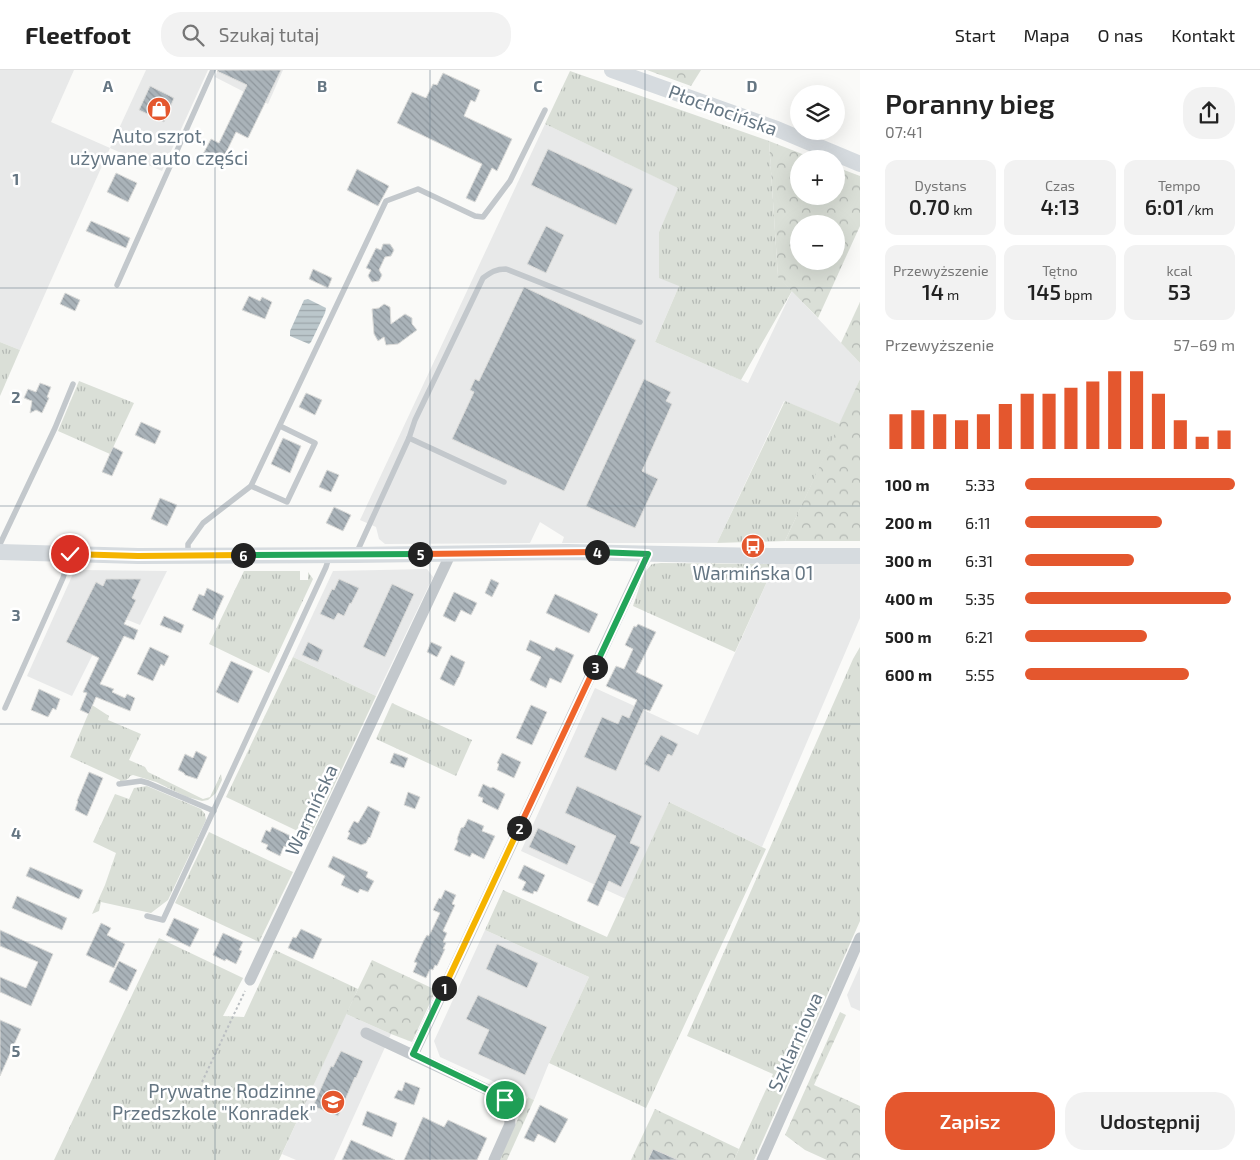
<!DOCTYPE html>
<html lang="pl">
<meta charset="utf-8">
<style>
:root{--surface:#fff;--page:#f2f2f2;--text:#222;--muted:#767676;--line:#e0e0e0;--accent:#e4572e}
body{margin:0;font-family:"Exo 2",sans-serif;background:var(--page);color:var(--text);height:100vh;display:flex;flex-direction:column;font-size:19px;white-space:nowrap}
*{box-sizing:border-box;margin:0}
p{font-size:16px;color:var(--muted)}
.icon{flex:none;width:28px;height:28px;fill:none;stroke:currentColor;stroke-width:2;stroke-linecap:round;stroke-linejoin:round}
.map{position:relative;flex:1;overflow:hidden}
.side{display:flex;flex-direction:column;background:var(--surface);width:400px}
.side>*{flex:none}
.buttons{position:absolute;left:790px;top:15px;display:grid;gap:10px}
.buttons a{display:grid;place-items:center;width:55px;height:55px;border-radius:50%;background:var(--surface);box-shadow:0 5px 20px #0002;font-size:25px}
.pin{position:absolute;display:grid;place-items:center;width:42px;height:42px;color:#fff;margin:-21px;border:2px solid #fff;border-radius:50%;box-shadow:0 1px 5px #0007}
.km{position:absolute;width:25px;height:25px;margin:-12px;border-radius:50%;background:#222;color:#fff;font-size:14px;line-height:25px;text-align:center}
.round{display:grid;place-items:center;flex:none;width:52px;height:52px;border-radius:20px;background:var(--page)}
.overview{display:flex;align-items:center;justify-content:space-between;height:85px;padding:0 25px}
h1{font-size:28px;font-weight:600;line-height:38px}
.metrics{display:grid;grid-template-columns:repeat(3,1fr);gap:8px;height:85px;padding:5px 25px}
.metrics div{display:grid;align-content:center;border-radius:12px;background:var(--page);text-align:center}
.metrics b{font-size:21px;font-weight:600}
.metrics small{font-size:14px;font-weight:400}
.metrics p{font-size:14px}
.chart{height:140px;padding:10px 25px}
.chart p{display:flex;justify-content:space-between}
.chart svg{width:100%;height:90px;margin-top:5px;stroke:var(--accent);stroke-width:6}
.cta{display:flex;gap:10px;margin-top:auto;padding:10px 25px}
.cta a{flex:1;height:58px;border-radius:20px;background:var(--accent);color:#fff;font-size:20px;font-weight:600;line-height:58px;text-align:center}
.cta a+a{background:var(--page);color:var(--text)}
ul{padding:0 25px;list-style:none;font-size:16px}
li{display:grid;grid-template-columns:80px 60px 1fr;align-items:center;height:38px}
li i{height:12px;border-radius:6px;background:var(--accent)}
header{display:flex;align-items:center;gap:30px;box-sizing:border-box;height:70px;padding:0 25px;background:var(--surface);border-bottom:1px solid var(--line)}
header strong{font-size:24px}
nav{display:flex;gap:28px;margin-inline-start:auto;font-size:18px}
.search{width:350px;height:45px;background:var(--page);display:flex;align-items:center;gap:12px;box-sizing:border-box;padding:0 18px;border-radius:20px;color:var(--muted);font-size:19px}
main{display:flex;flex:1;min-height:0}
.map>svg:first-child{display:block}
.built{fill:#e8e9e9}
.grass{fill:url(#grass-tufts)}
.forest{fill:url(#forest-crowns);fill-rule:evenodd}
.water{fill:url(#water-rules)}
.building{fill:url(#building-back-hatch);stroke:#dcdcda}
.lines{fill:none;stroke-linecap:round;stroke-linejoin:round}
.path{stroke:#bbbfc2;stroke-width:2;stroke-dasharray:2.5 2.5;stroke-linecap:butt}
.lane{stroke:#c3c8cc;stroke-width:5.5}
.street{stroke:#c3c8cc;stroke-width:11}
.secondary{stroke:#d6dbdf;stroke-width:16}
.split-1-casing{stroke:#fff;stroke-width:10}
.split-2-casing{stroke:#fff;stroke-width:10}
.split-3-casing{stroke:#fff;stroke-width:10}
.split-4-casing{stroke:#fff;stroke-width:10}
.split-5-casing{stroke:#fff;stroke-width:10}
.split-6-casing{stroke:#fff;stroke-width:10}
.split-7-casing{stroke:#fff;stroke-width:10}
.split-1{stroke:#22a559;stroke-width:6}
.split-2{stroke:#f5b400;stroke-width:6}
.split-3{stroke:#f0652b;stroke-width:6}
.split-4{stroke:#22a559;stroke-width:6}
.split-5{stroke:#f0652b;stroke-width:6}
.split-6{stroke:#22a559;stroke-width:6}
.split-7{stroke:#f5b400;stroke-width:6}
.grid{fill:none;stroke:#657683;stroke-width:1;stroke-opacity:0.55}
.labels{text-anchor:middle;stroke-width:5;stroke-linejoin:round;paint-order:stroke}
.street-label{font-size:19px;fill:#657683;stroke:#fff}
.poi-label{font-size:19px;fill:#657683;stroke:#fff}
.grid-label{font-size:16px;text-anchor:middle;font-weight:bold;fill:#657683;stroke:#fff;stroke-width:5;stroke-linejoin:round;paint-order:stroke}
</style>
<header>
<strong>Fleetfoot</strong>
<div class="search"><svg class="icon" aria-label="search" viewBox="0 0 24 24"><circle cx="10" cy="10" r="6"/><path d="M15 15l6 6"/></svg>Szukaj tutaj</div>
<nav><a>Start</a><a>Mapa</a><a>O nas</a><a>Kontakt</a></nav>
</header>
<main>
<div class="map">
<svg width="860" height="1090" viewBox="0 0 860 1090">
<defs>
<pattern id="grass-tufts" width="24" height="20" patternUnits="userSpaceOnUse" patternTransform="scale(1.25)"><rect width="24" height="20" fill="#dadfd7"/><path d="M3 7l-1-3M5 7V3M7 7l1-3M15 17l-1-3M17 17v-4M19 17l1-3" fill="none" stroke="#b4b9b4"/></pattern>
<pattern id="forest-crowns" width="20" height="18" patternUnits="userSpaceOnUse" patternTransform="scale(1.25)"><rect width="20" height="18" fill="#dadfd7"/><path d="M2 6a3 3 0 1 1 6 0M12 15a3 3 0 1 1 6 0" fill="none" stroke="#b4b9b4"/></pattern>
<pattern id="water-rules" width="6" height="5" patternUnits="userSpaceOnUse" patternTransform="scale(1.25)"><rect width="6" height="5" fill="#bbc7cb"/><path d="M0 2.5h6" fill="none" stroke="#9ca6aa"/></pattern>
<pattern id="building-back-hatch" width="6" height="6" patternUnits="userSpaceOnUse" patternTransform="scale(1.25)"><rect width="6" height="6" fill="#aab3b9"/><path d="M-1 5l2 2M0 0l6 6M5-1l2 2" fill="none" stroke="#8e969c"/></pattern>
</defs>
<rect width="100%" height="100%" fill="#fafaf8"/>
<g class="built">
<polygon points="0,0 74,0 51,52 110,78 146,0 208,0 162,101 110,78 20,280 0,272"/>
<polygon points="218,0 283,0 268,34 215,7"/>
<polygon points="545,54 679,118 659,162 679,216 655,272 748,313 792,221 860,293 860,309 840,354 784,331 717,473 562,473 564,467 540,452 530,473 385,474 379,469 376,457 360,450"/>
<polygon points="775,494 860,494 860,548 762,777 669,732 626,829 521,781 595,618 698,665"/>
<polygon points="427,499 433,507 376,626 293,587 333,501"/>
<polygon points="81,500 167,501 140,555 113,544 72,626 27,606 73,504"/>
<polygon points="485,860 589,907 549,993 534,1030 440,987 434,971"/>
<polygon points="860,896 860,941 851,937 847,925"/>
<polygon points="346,944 391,964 334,1090 296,1090 282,1084"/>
</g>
<g class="grass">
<polygon points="570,1 769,71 778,206 792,221 741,310 655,272 679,216 659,208 659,162 678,118 545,54"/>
<polygon points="0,272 20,280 0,326"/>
<polygon points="79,311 134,333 110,384 58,361"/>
<polygon points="785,331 840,354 785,471 717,473"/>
<polygon points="661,493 775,494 735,582 633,536 644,503 652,494"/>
<polygon points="244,501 300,501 300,510 308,510 308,502 313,509 269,603 209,574"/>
<polygon points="860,577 860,851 754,1090 734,1090 773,1004 687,966 853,589"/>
<polygon points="293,587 376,626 310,767 226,727"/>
<polygon points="392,633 472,670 456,706 376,669"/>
<path d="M92 635 109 646 108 650 141 664 129 690 145 697 148 702 203 729 210 727 221 704 222 710 216 723 208 730 202 731 187 727 156 712 133 705 130 706C128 710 125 711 120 711V710L70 687Z"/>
<polygon points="147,716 201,739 205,744 206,750 168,830 151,843 101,832 99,841 92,844 105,815 116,783 93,772 115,724 129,729 134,718"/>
<polygon points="669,732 766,779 646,1038 549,993 589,907 485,860 503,820 607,867"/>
<polygon points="209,762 293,802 259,872 175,833"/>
<polygon points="159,868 243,908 223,946 244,947 275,880 358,919 279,1090 54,1090"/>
</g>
<g class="forest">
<polygon points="647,0 701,0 691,16"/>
<path d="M769 71 815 89H799V126H836V97L860 106V156L818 248 778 207ZM799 154H836V191H799Z"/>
<polygon points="860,232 860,293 841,273"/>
<polygon points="860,309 860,471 785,471"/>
<polygon points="372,890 436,920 412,972 391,964 346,944"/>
<polygon points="840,942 846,945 814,1015 860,1036 860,1090 827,1090 805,1080 785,1065"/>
<polygon points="528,1027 534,1030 507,1090 499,1090"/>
<polygon points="655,1039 739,1079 734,1090 631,1090"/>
</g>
<polygon class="water" points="308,229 326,238 325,243 311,272 309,274 290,266 290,261 304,230"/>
<g class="building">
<polygon points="218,0 281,0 248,68 236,62 220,95 202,86 211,69 219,73 247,15 217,1"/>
<polygon points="443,3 480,20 475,32 471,30 464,46 512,69 497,101 492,98 475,132 466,128 482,94 397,53 412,22 426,28 433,14 437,15"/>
<polygon points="150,16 174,28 164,52 139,40"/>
<polygon points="548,79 633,119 616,155 531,115"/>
<polygon points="357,99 389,116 378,136 347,120"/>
<polygon points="116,103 137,113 128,132 107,122"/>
<polygon points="91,151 130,168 126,178 86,161"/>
<polygon points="546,156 564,165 546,203 527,194"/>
<polygon points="383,174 390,174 394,180 391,186 385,187 379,200 382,205 379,211 372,212 368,206 371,200 366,198 376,178 381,180"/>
<polygon points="313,199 332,208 328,218 309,209"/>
<polygon points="524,217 636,270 564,421 452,369 474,322 470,320 475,309 479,311"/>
<polygon points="65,223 80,230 75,241 60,234"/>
<polygon points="249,226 260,231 262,227 272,232 265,249 242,240"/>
<polygon points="384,234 390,237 391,254 405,244 412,248 412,254 417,260 398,274 386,275 384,267 378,271 374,264 372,239 379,238"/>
<polygon points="644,309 671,322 666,331 672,334 642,401 658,409 635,458 586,436"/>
<polygon points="40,313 51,317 47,327 49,328 42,343 36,340 30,343 32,331 24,328 28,319 36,322"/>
<polygon points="306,323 322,330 315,345 299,337"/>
<polygon points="141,352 161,361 155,374 135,365"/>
<polygon points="283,368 301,376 290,403 271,394"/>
<polygon points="113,377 123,382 112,406 102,402"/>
<polygon points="327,400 339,405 331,422 319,417"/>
<polygon points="160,428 177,435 167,456 151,449"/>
<polygon points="334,437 351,445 343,461 326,453"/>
<polygon points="106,509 141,509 132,528 136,530 124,554 138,560 134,570 124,566 100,614 114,619 112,622 125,628 127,624 135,628 130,641 96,627 89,644 80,640 87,623 83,622 99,588 66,572 96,512 103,516"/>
<polygon points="339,509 359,518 351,534 350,533 344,546 338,543 334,550 320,544 332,519 334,520"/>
<polygon points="491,509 499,513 492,527 485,523"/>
<polygon points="392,514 414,524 385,587 363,577"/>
<polygon points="207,518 224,526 213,550 192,540 199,524 204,526"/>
<polygon points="454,522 477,533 471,545 461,540 455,552 443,546"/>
<polygon points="555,524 598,544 589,563 546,543"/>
<polygon points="164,546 184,555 181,563 160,555"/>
<polygon points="638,554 656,562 636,602 663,615 650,641 644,639 616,701 584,687 602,647 618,654 622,645 629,648 637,630 606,616 616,596 624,599 633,579 625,575 634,556 636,557"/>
<polygon points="530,570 554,581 556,577 574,585 561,613 550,608 546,618 530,610 541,587 526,580"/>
<polygon points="308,572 323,580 318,592 302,585"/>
<polygon points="431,572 442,577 437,587 427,582"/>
<polygon points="150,577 169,586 164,596 161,594 153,611 137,604"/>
<polygon points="451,585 465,592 459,607 458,608 454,616 440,609"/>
<polygon points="231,591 253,601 238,633 216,622"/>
<polygon points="39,619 60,629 56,640 53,638 48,647 31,640"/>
<polygon points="531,635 547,642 532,675 516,668"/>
<polygon points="661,665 678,674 672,686 668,684 659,702 644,694"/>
<polygon points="196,681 207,687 197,709 185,705 184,703 178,700 185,684 193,688"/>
<polygon points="394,683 408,688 404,698 390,693"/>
<polygon points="502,683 521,692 514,708 497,700 499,694 497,693"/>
<polygon points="89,702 103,708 87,746 75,740 78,731 77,731"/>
<polygon points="483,714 491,718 493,717 505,724 498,740 482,732 483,728 478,726"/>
<polygon points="577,716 642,746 630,773 640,777 621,817 609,811 598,836 587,831 616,766 565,743"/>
<polygon points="408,722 420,727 415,739 404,735"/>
<polygon points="368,736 380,742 370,768 369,767 366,773 361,775 347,769 350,763 348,762 354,751 358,753"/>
<polygon points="468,749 484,756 482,761 495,766 484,789 472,783 470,787 454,780 458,771 457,769 461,758 464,757"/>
<polygon points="272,757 293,767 288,778 284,776 280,786 266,779 268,775 261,772 266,760 270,762"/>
<polygon points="538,758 576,776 567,795 529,777"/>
<polygon points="333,786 368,802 366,807 374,811 368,822 360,819 358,823 341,815 345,806 328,797"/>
<polygon points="524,795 545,805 537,822 534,821 533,824 522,820 526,812 518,808"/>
<polygon points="30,797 83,820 79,829 26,806"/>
<polygon points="445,820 456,825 452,834 455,835 443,861 447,863 443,872 446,873 443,879 445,879 437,896 435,895 433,900 430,899 426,908 413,902 417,893 414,892 424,870 427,865 429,866 440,843 433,840 439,828 441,829"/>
<polygon points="17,826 67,848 62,860 12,838"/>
<polygon points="174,848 199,859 190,877 166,865"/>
<polygon points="101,853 111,858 107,865 125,874 114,898 86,885"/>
<polygon points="301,859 322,869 313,889 288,878 293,867 296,868"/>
<polygon points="0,860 53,884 31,936 0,922 0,907 26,918 38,892 0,876"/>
<polygon points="223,863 243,872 239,880 242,881 236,894 226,889 225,891 213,885"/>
<polygon points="497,874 538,893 527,918 486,899"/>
<polygon points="119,891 137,900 127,921 109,912"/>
<polygon points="478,925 547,957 525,1005 478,984 489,960 466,949"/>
<polygon points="0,950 21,959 0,1006"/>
<polygon points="341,981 363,991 356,1008 355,1007 338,1046 313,1036 331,996 333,997"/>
<polygon points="405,1012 420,1018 414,1035 394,1028 398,1020 402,1021"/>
<polygon points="540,1035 568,1049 555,1073 538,1064 534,1072 524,1068"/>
<polygon points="367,1041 397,1053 392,1067 362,1055"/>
<polygon points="423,1047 444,1057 448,1050 487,1068 477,1090 404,1090"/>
<polygon points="351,1070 360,1074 395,1090 342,1090"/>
<polygon points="653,1079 678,1090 648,1090"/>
</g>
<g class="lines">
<polyline class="path" points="202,1012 245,921"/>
<g class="lane">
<polyline points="117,215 213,0"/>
<polyline points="409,368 504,412"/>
<polyline points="251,416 287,432 315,373 280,356"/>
<polyline points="0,474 55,358 73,314"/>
<polyline points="188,484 188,474 203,453 251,416 386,131 418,119 475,146 483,147 510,111 545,40"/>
<path d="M356 484 409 368 415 350 483 208C491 202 496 199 506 199L640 252"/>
<polyline points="5,638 63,508 70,486"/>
<polyline points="119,714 141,711 148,713 214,741"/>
<polyline points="147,846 163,850 326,497 329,487"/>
</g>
<g class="street">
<polyline points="250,910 451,483"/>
<polyline points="366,963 490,1021 505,1031 509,1040 510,1054 494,1090"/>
<polyline points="413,985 648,483"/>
<polyline points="762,1090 860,868"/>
</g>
<g class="secondary">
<polyline points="612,0 777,59 860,94"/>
<polyline points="0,482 138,486 355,485 568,482 770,486 860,486"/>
</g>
</g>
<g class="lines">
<g class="split-1-casing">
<polyline id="split-1" points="444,918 413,984 490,1021 505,1030"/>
</g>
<g class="split-2-casing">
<polyline id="split-2" points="444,918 519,758"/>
</g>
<g class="split-3-casing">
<polyline id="split-3" points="519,758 595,597"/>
</g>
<g class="split-4-casing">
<polyline id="split-4" points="595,597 648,484 597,482"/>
</g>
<g class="split-5-casing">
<polyline id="split-5" points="420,484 597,482"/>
</g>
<g class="split-6-casing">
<polyline id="split-6" points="243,485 420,484"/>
</g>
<g class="split-7-casing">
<polyline id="split-7" points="70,484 138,486 243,485"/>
</g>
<use href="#split-1" class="split-1"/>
<use href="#split-2" class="split-2"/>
<use href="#split-3" class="split-3"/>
<use href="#split-4" class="split-4"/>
<use href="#split-5" class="split-5"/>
<use href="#split-6" class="split-6"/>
<use href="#split-7" class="split-7"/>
</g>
<path class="grid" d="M215 0V1090M430 0V1090M645 0V1090M0 218H860M0 436H860M0 654H860M0 872H860"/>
<defs>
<g id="shop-disc" transform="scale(1.25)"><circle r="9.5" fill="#e4572e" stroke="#fff"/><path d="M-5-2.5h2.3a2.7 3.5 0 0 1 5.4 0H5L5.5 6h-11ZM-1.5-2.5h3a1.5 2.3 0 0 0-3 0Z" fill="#fff"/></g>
<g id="bus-disc" transform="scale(1.25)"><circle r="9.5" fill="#e4572e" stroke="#fff"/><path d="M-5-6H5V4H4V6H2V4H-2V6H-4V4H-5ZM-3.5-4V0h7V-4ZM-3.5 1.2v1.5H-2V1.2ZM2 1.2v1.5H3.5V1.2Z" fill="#fff"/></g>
<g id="school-disc" transform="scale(1.25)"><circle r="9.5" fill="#e4572e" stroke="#fff"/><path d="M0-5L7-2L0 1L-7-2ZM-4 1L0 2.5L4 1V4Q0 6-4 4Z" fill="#fff"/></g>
</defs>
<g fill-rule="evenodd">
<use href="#shop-disc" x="159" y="39"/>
<use href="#bus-disc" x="753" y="476"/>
<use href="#school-disc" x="333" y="1032"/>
</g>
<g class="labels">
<g class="street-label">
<text transform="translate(723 40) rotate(20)" y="7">Płochocińska</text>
<text transform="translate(311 740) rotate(-65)" y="7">Warmińska</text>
<text transform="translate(795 972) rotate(-66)" y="7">Szklarniowa</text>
</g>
<g class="poi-label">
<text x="159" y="73">Auto szrot,<tspan x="159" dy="22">używane auto części</tspan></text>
<text x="753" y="510">Warmińska 01</text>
<text x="316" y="1028" text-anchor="end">Prywatne Rodzinne<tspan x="316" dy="22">Przedszkole "Konradek"</tspan></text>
</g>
</g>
<g class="grid-label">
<text x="108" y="22">A</text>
<text x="322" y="22">B</text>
<text x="538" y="22">C</text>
<text x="752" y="22">D</text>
<text x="16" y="115">1</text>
<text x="16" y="333">2</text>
<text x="16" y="551">3</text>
<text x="16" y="769">4</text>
<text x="16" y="987">5</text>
</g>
</svg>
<div class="buttons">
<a><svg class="icon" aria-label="layers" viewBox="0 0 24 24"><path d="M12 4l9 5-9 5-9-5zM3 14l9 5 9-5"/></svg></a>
<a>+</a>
<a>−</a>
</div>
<div class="pin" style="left:505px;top:1030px;background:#1e9e55"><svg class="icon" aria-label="arrive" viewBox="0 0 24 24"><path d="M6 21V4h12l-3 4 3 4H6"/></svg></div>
<div class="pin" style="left:70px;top:484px;background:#d93025"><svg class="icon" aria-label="check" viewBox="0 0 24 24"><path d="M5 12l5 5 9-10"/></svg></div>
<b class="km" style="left:444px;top:918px">1</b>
<b class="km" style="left:519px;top:758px">2</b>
<b class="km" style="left:595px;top:597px">3</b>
<b class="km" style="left:597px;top:482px">4</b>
<b class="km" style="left:420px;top:484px">5</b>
<b class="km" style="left:243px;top:485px">6</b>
</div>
<section class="side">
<div class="overview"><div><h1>Poranny bieg</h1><p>07:41</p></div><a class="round"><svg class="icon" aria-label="share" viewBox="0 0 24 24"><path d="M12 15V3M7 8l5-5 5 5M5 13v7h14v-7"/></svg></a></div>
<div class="metrics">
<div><p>Dystans</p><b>0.70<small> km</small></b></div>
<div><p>Czas</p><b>4:13</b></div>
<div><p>Tempo</p><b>6:01<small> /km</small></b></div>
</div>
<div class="metrics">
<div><p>Przewyższenie</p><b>14<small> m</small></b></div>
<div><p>Tętno</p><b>145<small> bpm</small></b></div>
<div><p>kcal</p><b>53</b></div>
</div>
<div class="chart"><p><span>Przewyższenie</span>57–69 m</p>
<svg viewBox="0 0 160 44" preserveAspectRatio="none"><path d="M5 44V27M15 44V25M25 44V27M35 44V30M45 44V27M55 44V22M65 44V17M75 44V17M85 44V14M95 44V11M105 44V6M115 44V6M125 44V17M135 44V30M145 44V38M155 44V35"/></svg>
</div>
<ul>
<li><b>100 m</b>5:33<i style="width:100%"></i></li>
<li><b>200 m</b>6:11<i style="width:65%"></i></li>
<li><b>300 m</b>6:31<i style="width:52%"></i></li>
<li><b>400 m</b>5:35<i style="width:98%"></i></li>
<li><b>500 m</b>6:21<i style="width:58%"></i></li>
<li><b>600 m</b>5:55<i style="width:78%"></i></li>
</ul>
<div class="cta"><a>Zapisz</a><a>Udostępnij</a></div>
</section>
</main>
